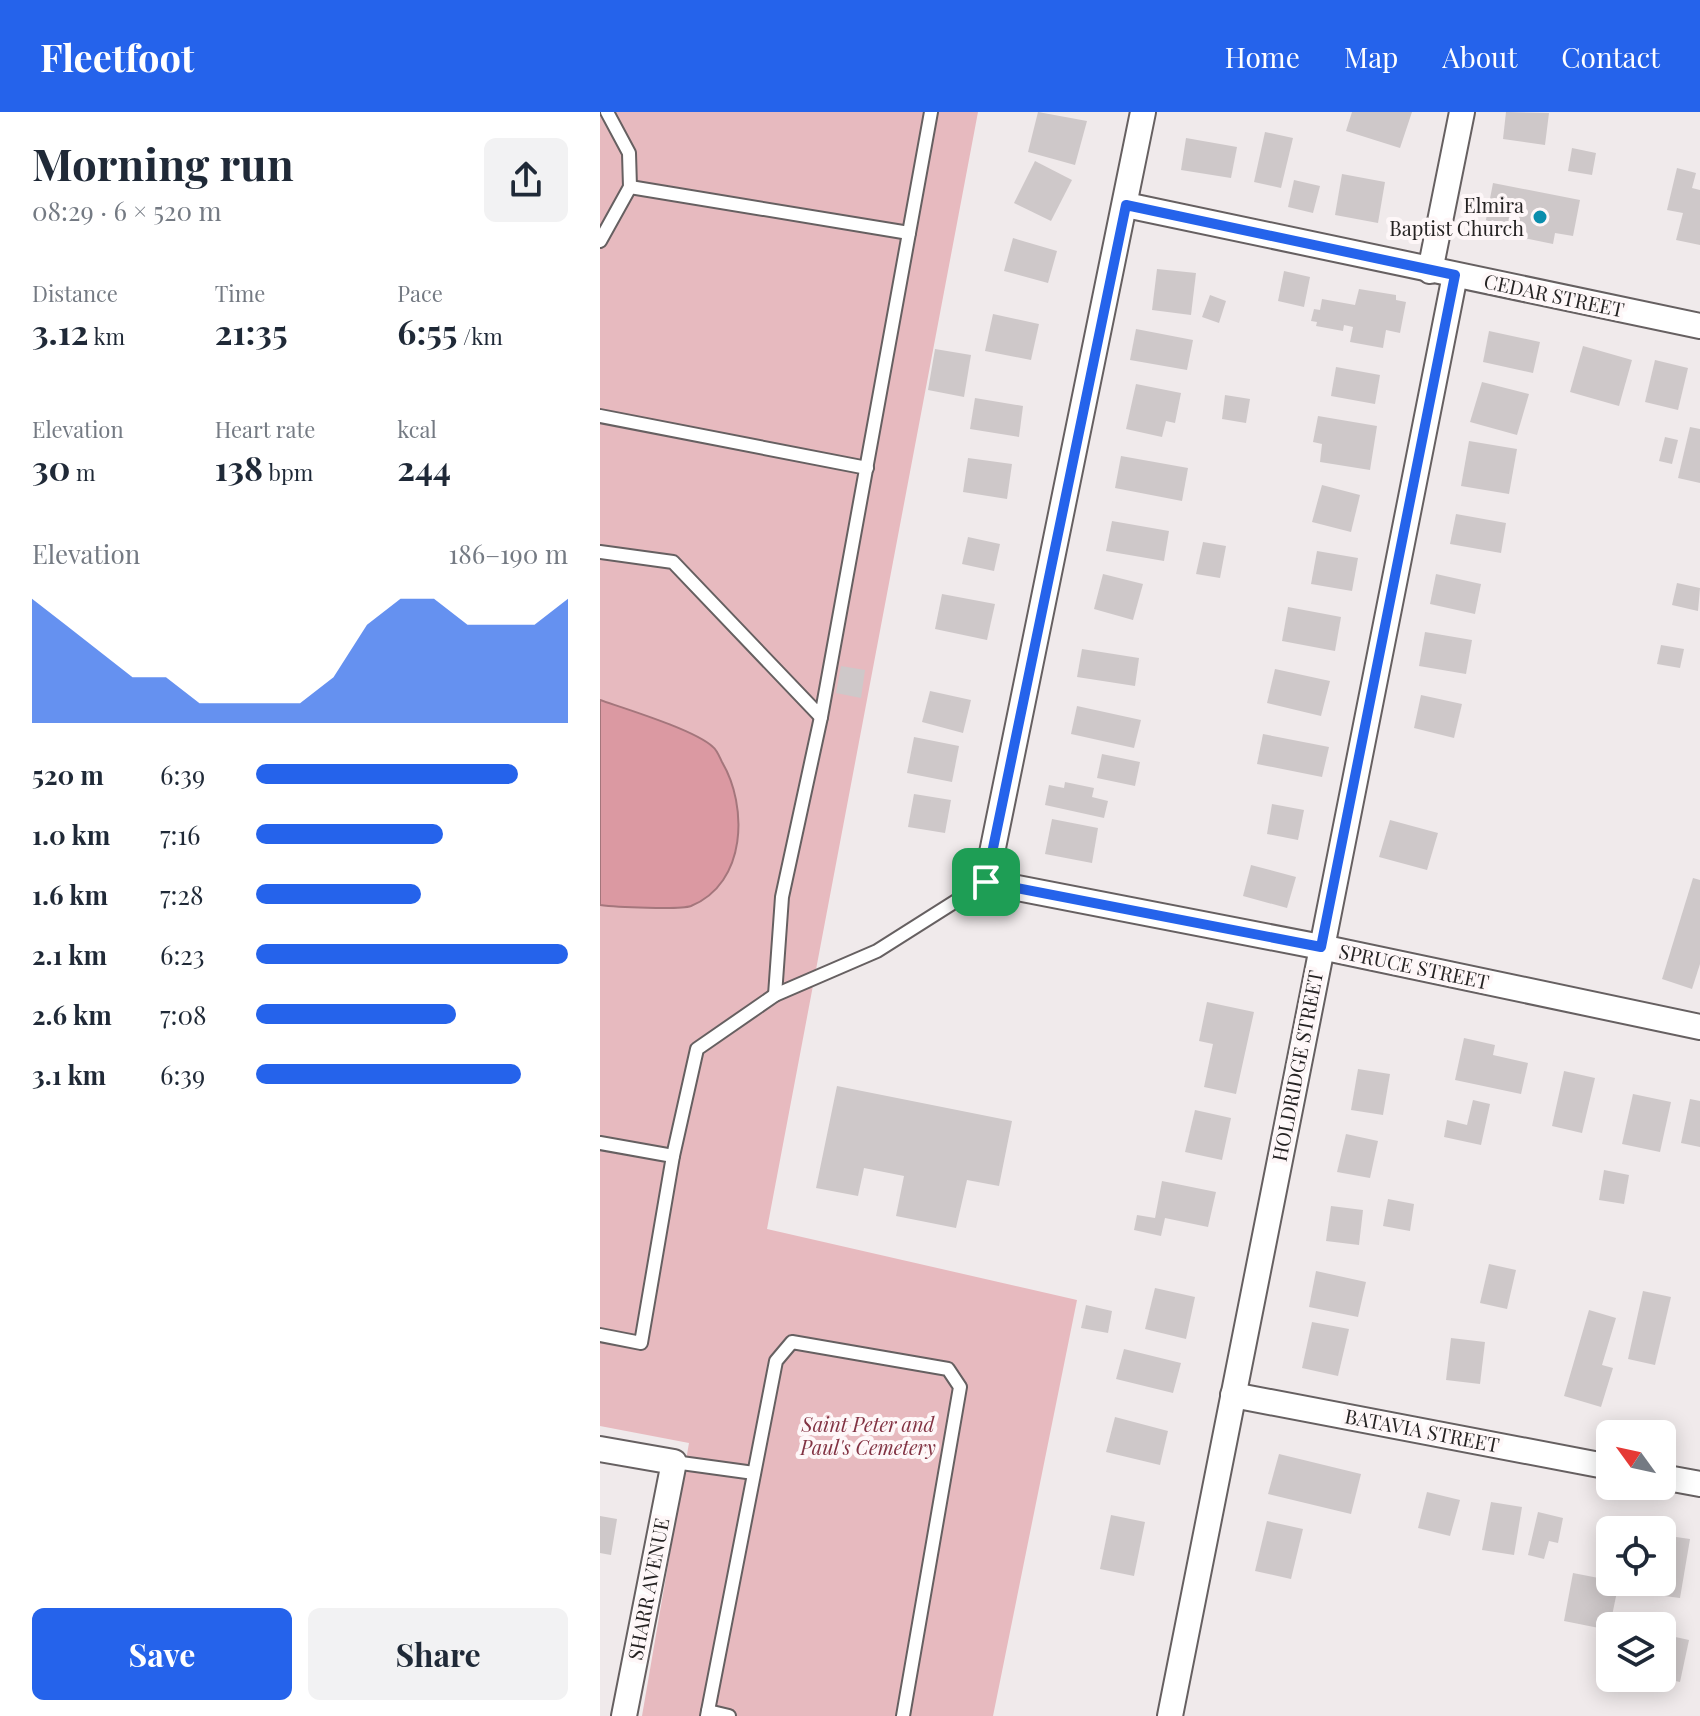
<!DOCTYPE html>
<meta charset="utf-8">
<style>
:root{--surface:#fff;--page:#f2f2f3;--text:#1f2937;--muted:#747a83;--accent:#2563eb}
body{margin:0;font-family:"Playfair Display",serif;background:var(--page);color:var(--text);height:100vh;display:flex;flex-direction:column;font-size:30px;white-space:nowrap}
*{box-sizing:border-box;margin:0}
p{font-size:26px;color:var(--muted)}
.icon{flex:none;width:44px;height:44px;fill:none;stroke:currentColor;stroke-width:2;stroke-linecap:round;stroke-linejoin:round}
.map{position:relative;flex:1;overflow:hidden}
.panel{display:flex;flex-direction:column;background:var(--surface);width:600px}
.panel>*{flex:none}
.needle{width:52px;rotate:303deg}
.controls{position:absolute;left:996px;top:1308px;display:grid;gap:16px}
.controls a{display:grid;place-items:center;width:80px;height:80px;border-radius:12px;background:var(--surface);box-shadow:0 4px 20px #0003;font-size:40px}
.pin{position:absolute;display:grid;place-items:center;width:68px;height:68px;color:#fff;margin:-34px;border-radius:16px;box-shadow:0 4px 12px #0006}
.round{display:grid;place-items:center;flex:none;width:84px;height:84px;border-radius:12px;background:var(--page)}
.overview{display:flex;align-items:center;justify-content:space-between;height:136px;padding:0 32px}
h1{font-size:44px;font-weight:700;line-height:60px}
.stats{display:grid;grid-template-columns:repeat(3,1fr);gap:12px;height:136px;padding:8px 32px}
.stats div{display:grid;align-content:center}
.stats b{font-size:34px;font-weight:700}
.stats small{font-size:22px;font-weight:400}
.stats p{font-size:22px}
.chart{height:224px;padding:16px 32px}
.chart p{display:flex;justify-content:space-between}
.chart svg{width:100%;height:144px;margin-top:8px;fill:var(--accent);opacity:.7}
.button{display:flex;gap:16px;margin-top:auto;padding:16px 32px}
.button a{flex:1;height:92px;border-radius:12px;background:var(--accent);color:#fff;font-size:32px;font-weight:700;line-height:92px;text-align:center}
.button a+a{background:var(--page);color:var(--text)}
ul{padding:0 32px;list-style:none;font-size:26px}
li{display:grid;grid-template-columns:128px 96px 1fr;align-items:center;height:60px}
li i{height:20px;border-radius:10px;background:var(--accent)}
header{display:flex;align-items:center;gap:48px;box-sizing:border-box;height:112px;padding:0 40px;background:var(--accent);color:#fff}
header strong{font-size:38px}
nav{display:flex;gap:44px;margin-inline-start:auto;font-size:28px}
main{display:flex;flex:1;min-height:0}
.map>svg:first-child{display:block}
.green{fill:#e7babf}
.water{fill:#db99a2;stroke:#a4767c;stroke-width:2}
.building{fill:#cec8c9}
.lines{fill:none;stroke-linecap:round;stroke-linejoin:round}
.service-casing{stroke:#666061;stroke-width:16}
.minor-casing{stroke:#666061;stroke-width:28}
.service{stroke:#fff;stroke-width:12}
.minor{stroke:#fff;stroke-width:24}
.route-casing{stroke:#fff;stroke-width:16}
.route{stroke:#2563eb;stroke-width:10}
.poi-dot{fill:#0a8ead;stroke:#fef7f8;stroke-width:3}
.labels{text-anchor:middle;stroke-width:8;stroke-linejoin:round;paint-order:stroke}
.poi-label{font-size:20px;fill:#252323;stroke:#fef7f8;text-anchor:end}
.street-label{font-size:20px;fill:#252323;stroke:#fef7f8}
.park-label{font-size:20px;font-style:italic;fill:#823343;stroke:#fef7f8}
</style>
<header>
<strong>Fleetfoot</strong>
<nav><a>Home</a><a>Map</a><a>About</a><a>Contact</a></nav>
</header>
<main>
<section class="panel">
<div class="overview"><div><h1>Morning run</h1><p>08:29 · 6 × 520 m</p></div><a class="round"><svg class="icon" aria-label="share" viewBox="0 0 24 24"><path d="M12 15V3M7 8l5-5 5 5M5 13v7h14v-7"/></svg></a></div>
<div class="stats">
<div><p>Distance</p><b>3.12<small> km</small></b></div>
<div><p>Time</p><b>21:35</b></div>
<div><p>Pace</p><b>6:55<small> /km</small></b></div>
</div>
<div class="stats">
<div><p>Elevation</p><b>30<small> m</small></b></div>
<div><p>Heart rate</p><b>138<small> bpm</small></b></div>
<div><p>kcal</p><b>244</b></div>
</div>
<div class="chart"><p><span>Elevation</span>186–190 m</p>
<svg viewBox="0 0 160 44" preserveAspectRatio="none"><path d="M0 44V6L10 14L20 22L30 30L40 30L50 38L60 38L70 38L80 38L90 30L100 14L110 6L120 6L130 14L140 14L150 14L160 6V44z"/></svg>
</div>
<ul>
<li><b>520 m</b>6:39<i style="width:84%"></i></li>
<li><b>1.0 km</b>7:16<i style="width:60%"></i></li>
<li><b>1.6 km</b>7:28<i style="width:53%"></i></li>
<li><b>2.1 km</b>6:23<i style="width:100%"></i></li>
<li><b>2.6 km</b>7:08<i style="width:64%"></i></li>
<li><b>3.1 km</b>6:39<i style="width:85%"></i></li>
</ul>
<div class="button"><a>Save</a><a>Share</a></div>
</section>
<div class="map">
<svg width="1100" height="1604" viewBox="0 0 1100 1604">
<rect width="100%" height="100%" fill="#f0eaeb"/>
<polygon class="green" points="0,0 378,0 167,1117 477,1188 393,1604 42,1604 89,1331 0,1314"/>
<path class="water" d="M0 588C26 597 95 618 113 635 117 638 120 646 122 650 148 694 147 771 91 794 80 798 15 795 0 793Z"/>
<g class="building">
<polygon points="438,0 487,9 475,53 428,40"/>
<polygon points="752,0 812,0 800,36 746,19"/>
<polygon points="906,0 949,1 945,33 903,27"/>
<polygon points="665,20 693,26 681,76 654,70"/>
<polygon points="586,26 637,35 631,66 581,58"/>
<polygon points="972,36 996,41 992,63 968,59"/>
<polygon points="435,49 472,68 451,109 414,91"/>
<polygon points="1077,56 1096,61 1092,76 1100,78 1100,133 1076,128 1083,101 1067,98"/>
<polygon points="742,62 785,70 778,111 735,103"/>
<polygon points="694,68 720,74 713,101 688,95"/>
<polygon points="893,71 980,88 973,124 955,121 953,132 884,118"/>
<polygon points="413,126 457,139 448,171 404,159"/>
<polygon points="557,157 596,161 591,203 552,198"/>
<polygon points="684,159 710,165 704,195 678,189"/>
<polygon points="759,177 796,183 796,188 806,190 800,221 786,218 783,236 750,230 753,215 744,213 743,219 716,214 717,210 711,209 714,197 720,198 722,187 755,193"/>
<polygon points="610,183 626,189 619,211 602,205"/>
<polygon points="393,202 439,212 431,248 385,239"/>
<polygon points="536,217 593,228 587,258 530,248"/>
<polygon points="889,219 940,230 933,261 883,250"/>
<polygon points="983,234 1032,248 1019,294 970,280"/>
<polygon points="335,237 371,243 364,285 328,278"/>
<polygon points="1055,248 1088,256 1078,298 1045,290"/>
<polygon points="736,255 780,263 775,292 731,284"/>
<polygon points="882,270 929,282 917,323 870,310"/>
<polygon points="536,272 581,281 575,311 566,309 562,325 526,317"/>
<polygon points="625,283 650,287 646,311 622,307"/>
<polygon points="375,286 423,294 419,325 370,317"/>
<polygon points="718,304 777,314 770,358 720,350 722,332 713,330"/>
<polygon points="1090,315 1100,317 1100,371 1078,366"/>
<polygon points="1065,325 1078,328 1072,352 1059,349"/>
<polygon points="869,329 917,337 909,382 861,374"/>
<polygon points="521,344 588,356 582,389 515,376"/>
<polygon points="368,346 412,352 407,387 363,380"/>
<polygon points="722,373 760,383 751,420 712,410"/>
<polygon points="856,402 906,411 901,441 850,432"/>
<polygon points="512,409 569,419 564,449 506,439"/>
<polygon points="368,425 400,432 394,459 362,452"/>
<polygon points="603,430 626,434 620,466 596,462"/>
<polygon points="717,439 758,446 752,479 711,472"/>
<polygon points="503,462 543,472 533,508 494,497"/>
<polygon points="836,462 881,472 875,502 830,492"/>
<polygon points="1077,471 1100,476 1098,499 1072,493"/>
<polygon points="342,482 395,492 387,528 335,517"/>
<polygon points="688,495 741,505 735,539 682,529"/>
<polygon points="825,520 872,528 866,562 819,554"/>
<polygon points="1061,533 1084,537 1080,556 1057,552"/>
<polygon points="482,537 539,546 535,574 477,565"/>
<polygon points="241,554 265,558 261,586 236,581"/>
<polygon points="675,557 730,569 721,604 667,591"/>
<polygon points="330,579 371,588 363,621 322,610"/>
<polygon points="821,583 862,592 854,626 814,616"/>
<polygon points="477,594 541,608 534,636 471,622"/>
<polygon points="663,622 729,635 722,665 657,652"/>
<polygon points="314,625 359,634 352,670 307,661"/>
<polygon points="502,642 540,650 535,674 497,666"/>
<polygon points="465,670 494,676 492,685 508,689 504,706 445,693 449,673 464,676"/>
<polygon points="314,682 351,688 345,721 308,715"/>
<polygon points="672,692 704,698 698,728 667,722"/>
<polygon points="452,707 498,716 492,751 445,742"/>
<polygon points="790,708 838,721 827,758 779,745"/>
<polygon points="651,753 696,765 687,796 643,784"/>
<polygon points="1093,766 1100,768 1100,852 1092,877 1062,867"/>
<polygon points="607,890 654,900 636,982 604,975 613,932 599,929"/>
<polygon points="864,926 895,933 893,943 928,951 921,982 855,968"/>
<polygon points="758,957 790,962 783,1003 751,998"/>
<polygon points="964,959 995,966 982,1021 952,1014"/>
<polygon points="237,974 412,1009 399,1074 367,1068 356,1116 296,1104 304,1064 264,1056 258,1084 216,1076"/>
<polygon points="1033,982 1071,990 1060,1040 1022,1032"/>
<polygon points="1090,987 1100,989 1100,1035 1081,1031"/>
<polygon points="873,988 890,992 881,1033 844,1025 847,1008 867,1013"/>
<polygon points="595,998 631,1006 622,1048 585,1040"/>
<polygon points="746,1022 778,1029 770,1066 737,1060"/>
<polygon points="1004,1058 1029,1063 1024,1092 999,1088"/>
<polygon points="562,1069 616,1080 608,1115 565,1106 561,1124 534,1118 537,1103 555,1106"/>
<polygon points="788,1087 814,1092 810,1119 783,1114"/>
<polygon points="731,1094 763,1098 759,1133 726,1129"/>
<polygon points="889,1152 916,1158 907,1197 880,1191"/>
<polygon points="716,1159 766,1170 758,1205 709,1195"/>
<polygon points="555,1176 595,1185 586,1227 545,1217"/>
<polygon points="1043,1179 1071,1185 1055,1253 1028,1247"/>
<polygon points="486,1193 512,1199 508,1221 481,1216"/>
<polygon points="989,1198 1016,1206 1002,1253 1013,1256 1001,1295 964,1284"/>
<polygon points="712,1210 749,1217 738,1264 702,1256"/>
<polygon points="851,1226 885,1230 880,1272 846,1268"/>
<polygon points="524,1237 581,1251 573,1281 516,1267"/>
<polygon points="515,1305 568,1319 560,1353 506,1340"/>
<polygon points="679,1342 761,1362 751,1402 668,1382"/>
<polygon points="827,1380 860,1388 850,1424 818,1416"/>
<polygon points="891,1390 922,1395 914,1443 882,1438"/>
<polygon points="938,1400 963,1406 958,1431 949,1429 944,1447 928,1443"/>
<polygon points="511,1403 545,1410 534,1464 500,1457"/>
<polygon points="0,1404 17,1407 11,1443 0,1441"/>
<polygon points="667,1409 703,1417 691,1467 655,1459"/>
<polygon points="1062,1423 1090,1427 1080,1486 1049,1482 1051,1470 1062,1470"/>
<polygon points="973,1461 1019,1470 1009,1518 964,1509"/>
<polygon points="1062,1522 1089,1528 1080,1570 1062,1566"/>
</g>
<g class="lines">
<g class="service-casing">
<g id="service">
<polyline points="30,75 309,121"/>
<polyline points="0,129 30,75 29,41 7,0"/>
<polyline points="0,304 267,356"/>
<polyline points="0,440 73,450 221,605 331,0"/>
<polyline points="175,883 182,785 221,605"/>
<polyline points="0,1031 73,1044 41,1231 0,1223"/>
<polyline points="73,1044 97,937 175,883 277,839 386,770"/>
<polyline points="74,1350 154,1361"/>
<polyline points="108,1599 129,1604"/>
<polyline points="107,1604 176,1249 192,1230 348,1257 360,1275 303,1604"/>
</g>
</g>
<g class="minor-casing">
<g id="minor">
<polyline points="543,0 386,770 721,835 1100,915"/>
<polyline points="526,93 1100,214"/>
<polyline points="830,159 862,0"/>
<polyline points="633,1283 1010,1355"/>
<polyline points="0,1337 74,1350 24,1604"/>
<polyline points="1062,1365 1100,1372"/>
<polyline points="570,1604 855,163"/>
</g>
</g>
<use href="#service" class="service"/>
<use href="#minor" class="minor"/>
</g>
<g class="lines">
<g class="route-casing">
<polygon id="route" points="526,93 855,163 721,835 386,770"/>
</g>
<use href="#route" class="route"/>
</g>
<circle class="poi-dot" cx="940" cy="105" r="8"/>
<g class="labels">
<g class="poi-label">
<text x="924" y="101">Elmira<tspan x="924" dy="23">Baptist Church</tspan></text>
</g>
<g class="street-label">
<text transform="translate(954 184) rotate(12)" y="7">CEDAR STREET</text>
<text transform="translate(814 855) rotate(12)" y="7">SPRUCE STREET</text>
<text transform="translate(698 954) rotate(-79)" y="7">HOLDRIDGE STREET</text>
<text transform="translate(822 1319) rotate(11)" y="7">BATAVIA STREET</text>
<text transform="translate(49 1477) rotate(-79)" y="7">SHARR AVENUE</text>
</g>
<g class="park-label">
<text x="268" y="1320">Saint Peter and<tspan x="268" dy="23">Paul's Cemetery</tspan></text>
</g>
</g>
</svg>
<div class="controls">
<a><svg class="needle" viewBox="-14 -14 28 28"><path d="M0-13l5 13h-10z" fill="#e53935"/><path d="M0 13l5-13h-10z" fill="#747a83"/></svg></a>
<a><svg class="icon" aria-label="locate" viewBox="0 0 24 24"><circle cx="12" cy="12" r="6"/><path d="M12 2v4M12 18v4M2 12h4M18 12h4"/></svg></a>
<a><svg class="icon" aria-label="layers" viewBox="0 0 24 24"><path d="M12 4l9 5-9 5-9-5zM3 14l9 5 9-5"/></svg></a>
</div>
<div class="pin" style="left:386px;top:770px;background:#1e9e55"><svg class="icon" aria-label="arrive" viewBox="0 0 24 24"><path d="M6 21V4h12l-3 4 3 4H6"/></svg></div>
</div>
</main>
